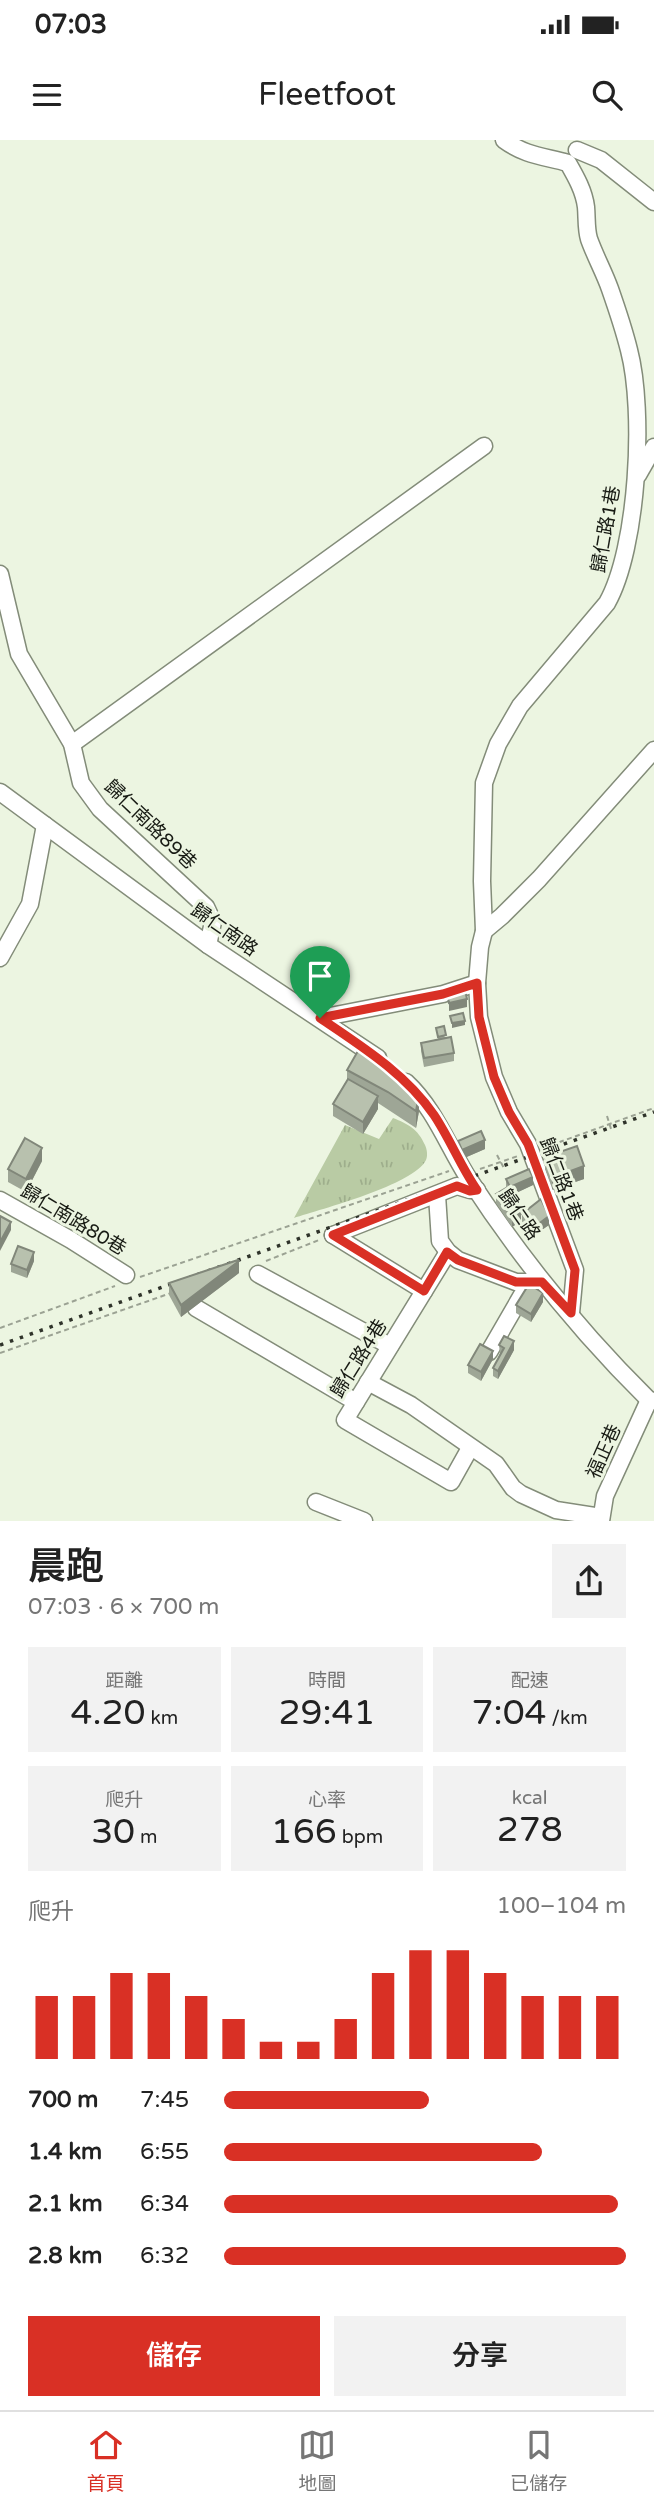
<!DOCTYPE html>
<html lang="zh-TW">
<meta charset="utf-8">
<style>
:root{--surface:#fff;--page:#f2f2f2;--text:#222;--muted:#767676;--line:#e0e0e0;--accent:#d93025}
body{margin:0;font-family:"Varela Round","Noto Sans TC",sans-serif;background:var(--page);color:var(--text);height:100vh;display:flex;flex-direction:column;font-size:26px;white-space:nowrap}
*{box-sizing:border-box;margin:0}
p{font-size:23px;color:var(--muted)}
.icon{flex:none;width:38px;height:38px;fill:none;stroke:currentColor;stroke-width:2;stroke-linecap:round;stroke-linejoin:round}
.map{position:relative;height:1381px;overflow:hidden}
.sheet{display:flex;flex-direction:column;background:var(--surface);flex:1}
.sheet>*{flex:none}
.pin{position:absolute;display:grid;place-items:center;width:60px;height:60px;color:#fff;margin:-72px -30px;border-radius:50% 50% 50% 0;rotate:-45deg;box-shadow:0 0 7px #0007}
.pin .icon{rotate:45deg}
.round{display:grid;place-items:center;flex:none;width:74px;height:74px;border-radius:0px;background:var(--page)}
.overview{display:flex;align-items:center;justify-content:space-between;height:119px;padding:0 28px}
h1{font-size:38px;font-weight:600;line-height:52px}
.figures{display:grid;grid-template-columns:repeat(3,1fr);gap:10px;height:119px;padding:7px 28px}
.figures div{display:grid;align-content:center;border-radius:0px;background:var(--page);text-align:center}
.figures b{font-size:35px;font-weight:600}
.figures small{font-size:19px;font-weight:400}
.figures p{font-size:19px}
.chart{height:196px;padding:14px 28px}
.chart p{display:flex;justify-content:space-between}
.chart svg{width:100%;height:126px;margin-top:7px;stroke:var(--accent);stroke-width:6}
.button{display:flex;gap:14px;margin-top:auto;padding:14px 28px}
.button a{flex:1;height:80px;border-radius:0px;background:var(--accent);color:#fff;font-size:28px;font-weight:600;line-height:80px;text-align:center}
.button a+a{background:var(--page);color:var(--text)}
ul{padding:0 28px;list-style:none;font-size:23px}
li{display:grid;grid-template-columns:112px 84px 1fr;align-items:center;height:52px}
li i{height:18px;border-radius:9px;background:var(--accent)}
.status{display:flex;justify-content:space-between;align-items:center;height:49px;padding:0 35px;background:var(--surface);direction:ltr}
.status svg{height:19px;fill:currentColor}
header{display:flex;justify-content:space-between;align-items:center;height:91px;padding:0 28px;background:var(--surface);font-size:32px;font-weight:600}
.menu{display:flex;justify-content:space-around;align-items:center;height:98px;border-top:2px solid var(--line);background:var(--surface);font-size:19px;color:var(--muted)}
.menu a{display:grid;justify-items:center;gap:4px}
.menu .active{color:var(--accent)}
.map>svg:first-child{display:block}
.grass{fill:url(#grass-tufts)}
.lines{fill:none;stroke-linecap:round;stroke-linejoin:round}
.minor-casing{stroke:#838c79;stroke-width:19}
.path{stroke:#9ba293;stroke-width:2;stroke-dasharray:5 3.5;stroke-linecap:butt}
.minor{stroke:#fff;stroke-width:16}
.rail{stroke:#2f332a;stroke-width:3.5;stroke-dasharray:3.5 7;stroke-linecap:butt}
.wall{fill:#9ea696}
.shaded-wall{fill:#81877a}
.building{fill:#b8c1ae;stroke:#81877a;stroke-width:2}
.route-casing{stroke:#fff;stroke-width:14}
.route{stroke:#d93025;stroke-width:9}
.labels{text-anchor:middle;stroke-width:6;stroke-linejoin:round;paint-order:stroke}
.street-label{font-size:19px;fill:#181b14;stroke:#ecf5e1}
</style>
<div class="status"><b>07:03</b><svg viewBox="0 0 49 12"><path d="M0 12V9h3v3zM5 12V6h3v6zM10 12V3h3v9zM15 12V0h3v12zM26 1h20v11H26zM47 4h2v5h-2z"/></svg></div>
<header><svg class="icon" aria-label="menu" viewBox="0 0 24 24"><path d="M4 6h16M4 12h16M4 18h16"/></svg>Fleetfoot<svg class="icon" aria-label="search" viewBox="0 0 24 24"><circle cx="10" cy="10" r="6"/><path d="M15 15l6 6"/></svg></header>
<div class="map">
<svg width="654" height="1381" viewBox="0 0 654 1381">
<defs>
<pattern id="grass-tufts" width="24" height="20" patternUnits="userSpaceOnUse" patternTransform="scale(1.75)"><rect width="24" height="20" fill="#b9cba4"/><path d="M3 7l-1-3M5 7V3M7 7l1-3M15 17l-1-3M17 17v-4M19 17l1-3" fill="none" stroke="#9eae8c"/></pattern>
</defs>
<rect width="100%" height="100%" fill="#ecf5e1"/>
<path class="grass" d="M393 978C408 984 418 989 425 1005 427 1009 428 1016 426 1020 414 1045 321 1069 294 1078L345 985 379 999Z"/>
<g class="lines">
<g class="minor-casing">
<g id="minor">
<polyline points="577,10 601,20 654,62"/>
<polyline points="638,335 654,307"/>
<polyline points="0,434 19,514 72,604 81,643 100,669 206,767 213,782 208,805"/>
<polyline points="72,604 484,306"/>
<polyline points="0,652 208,805 378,918"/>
<polyline points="484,791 502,776 539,739 654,610"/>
<polyline points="0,818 30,764 45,685"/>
<polyline points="477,843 479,877 494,937 509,972 528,1004 575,1130 571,1173"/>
<path d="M320 878 443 854 477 843 480 807 484 791 482 741 484 643 498 604 520 566 607 463C638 408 645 271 629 210 624 190 617 169 610 149 604 132 595 116 589 99 586 89 587 78 586 67 584 51 576 37 568 23 543 16 526 16 504 0"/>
<path d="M406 942C434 968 447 1004 467 1036 519 1116 581 1193 649 1260L654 1261"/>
<polyline points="437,1055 440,1101 448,1112 458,1120 516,1142 542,1142"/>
<polyline points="0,1060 71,1100 126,1135"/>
<polyline points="333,1095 457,1046 470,1050 477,1050"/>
<polyline points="333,1095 424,1151"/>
<polyline points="448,1112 345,1280 451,1342 470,1308"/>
<polyline points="258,1134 390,1206"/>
<polyline points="196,1168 356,1262"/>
<polyline points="489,1212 530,1141"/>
<polyline points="368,1242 411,1265 496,1324 513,1348 521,1354 556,1370 601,1377"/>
<polyline points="316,1362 364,1381"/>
<polyline points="601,1381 605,1356 649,1260"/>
</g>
</g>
<g class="path">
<polyline points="607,976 612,992"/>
<polyline points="543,1008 654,968"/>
<polyline points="497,1015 505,1030"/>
<polyline points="480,1029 518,1016"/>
<polyline points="266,1121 319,1100"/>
<polyline points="140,1137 449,1031"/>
<polyline points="0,1188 115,1146"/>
<polyline points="0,1213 171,1153"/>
</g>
<use href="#minor" class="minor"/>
<polyline class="rail" points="0,1205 654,972"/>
</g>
<g class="wall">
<polygon points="436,888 446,898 454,913 454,921 424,927 421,911 421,903 438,899"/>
<polygon points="379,915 419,971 416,988 378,963 378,969 363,994 333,976 333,964 347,940 347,930"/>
<polygon points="458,1001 485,1009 462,1019 458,1009"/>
<polygon points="545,1017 584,1039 552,1050 545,1030"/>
<polygon points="42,1021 26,1052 8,1042 8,1029"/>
<polygon points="506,1039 533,1045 511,1055 521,1081 512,1087 496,1063 496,1054 506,1048"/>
<polygon points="522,1074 549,1085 533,1096 522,1083"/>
<polygon points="34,1121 27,1138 11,1132 11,1124"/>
<polygon points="239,1133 181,1177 169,1155 169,1143"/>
<polygon points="543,1162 531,1182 516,1173 516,1165"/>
<polygon points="499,1205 514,1210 498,1239 493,1236 493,1228 500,1214"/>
<polygon points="493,1219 481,1241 468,1233 468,1225"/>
</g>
<g class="shaded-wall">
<polygon points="467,859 467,867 449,871 449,863"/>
<polygon points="465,881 465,885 452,888 452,883"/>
<polygon points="419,955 419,971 416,988 416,971"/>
<polygon points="378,956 378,969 363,994 363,982"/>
<polygon points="485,1000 485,1009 462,1019 462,1010"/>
<polygon points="42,1008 42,1021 26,1052 26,1039"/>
<polygon points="584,1026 584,1039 552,1050 552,1038"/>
<polygon points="533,1037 533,1045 510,1056 510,1047"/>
<polygon points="521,1072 521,1081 512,1087 512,1078"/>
<polygon points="549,1076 549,1085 533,1096 533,1088"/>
<polygon points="11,1082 11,1090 0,1111 0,1102"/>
<polygon points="34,1112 34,1121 27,1138 27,1130"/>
<polygon points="239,1121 239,1133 181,1177 181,1165"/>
<polygon points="543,1153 543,1162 531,1182 531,1174"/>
<polygon points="514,1201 514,1210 498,1239 498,1231"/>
<polygon points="493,1211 493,1219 481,1241 481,1232"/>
</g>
<g class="building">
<polygon points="465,850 467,859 449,863 447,853"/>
<polygon points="463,873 465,881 452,883 450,876"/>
<polygon points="444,886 446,895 438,897 436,888"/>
<polygon points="451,897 454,913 424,918 421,903"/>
<polygon points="362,904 379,912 378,915 393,926 419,955 416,971 388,952 347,930"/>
<polygon points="348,939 378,956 363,982 333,964"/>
<polygon points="481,991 485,1000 462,1010 458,1001"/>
<polygon points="25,998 42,1008 26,1039 8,1029"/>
<polygon points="577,1006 584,1026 552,1038 545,1017"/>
<polygon points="529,1029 533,1037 510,1047 506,1039"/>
<polygon points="506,1048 521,1072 512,1078 496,1054"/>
<polygon points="541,1059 549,1076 533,1088 522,1074"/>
<polygon points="0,1076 11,1082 0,1102"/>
<polygon points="18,1106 34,1112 27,1130 11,1124"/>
<polygon points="238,1120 239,1121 181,1165 169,1143"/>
<polygon points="529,1144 543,1153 531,1174 516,1165"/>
<polygon points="504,1196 514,1201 498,1231 493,1228 504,1208 499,1205"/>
<polygon points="480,1204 493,1211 481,1232 468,1225"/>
</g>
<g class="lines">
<g class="route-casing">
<path id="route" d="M477 843 479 877 494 937 509 972 528 1004 575 1130 571 1173 542 1142H516L458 1120 447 1112 424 1151 333 1095 457 1046 470 1051 477 1050C461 1027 450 999 434 975 405 933 361 906 320 878L443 854Z"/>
</g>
<use href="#route" class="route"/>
</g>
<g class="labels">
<g class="street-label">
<text transform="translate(605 389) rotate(-80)" y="7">歸仁路1巷</text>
<text transform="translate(151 684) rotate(44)" y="7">歸仁南路89巷</text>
<text transform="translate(225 789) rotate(35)" y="7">歸仁南路</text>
<text transform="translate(562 1039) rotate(69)" y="7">歸仁路1巷</text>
<text transform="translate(520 1074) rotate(55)" y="7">歸仁路</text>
<text transform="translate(74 1079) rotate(31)" y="7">歸仁南路80巷</text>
<text transform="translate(358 1218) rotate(-58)" y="7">歸仁路4巷</text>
<text transform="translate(603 1311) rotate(-66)" y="7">福正巷</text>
</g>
</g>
</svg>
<div class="pin" style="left:320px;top:878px;background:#1e9e55"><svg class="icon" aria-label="arrive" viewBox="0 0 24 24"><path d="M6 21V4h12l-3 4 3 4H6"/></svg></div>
</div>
<section class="sheet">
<div class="overview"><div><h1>晨跑</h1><p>07:03 · 6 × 700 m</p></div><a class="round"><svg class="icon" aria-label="share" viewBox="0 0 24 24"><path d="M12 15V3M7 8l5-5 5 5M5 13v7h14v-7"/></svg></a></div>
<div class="figures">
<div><p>距離</p><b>4.20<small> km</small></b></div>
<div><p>時間</p><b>29:41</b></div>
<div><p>配速</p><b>7:04<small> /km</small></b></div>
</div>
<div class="figures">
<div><p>爬升</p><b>30<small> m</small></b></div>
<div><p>心率</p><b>166<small> bpm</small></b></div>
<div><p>kcal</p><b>278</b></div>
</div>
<div class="chart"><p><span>爬升</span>100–104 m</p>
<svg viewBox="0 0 160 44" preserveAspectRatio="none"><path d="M5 44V22M15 44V22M25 44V14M35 44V14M45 44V22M55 44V30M65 44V38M75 44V38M85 44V30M95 44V14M105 44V6M115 44V6M125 44V14M135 44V22M145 44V22M155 44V22"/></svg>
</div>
<ul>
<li><b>700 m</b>7:45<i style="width:51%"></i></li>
<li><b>1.4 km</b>6:55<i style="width:79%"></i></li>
<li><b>2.1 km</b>6:34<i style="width:98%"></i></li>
<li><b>2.8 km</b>6:32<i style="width:100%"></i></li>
</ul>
<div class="button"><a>儲存</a><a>分享</a></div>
</section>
<nav class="menu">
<a class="active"><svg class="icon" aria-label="home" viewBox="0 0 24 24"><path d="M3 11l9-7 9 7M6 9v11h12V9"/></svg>首頁</a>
<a><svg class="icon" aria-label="map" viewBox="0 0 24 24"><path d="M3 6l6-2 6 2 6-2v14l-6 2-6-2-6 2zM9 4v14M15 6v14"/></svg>地圖</a>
<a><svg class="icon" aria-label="saved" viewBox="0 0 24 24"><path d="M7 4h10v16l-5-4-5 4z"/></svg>已儲存</a>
</nav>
